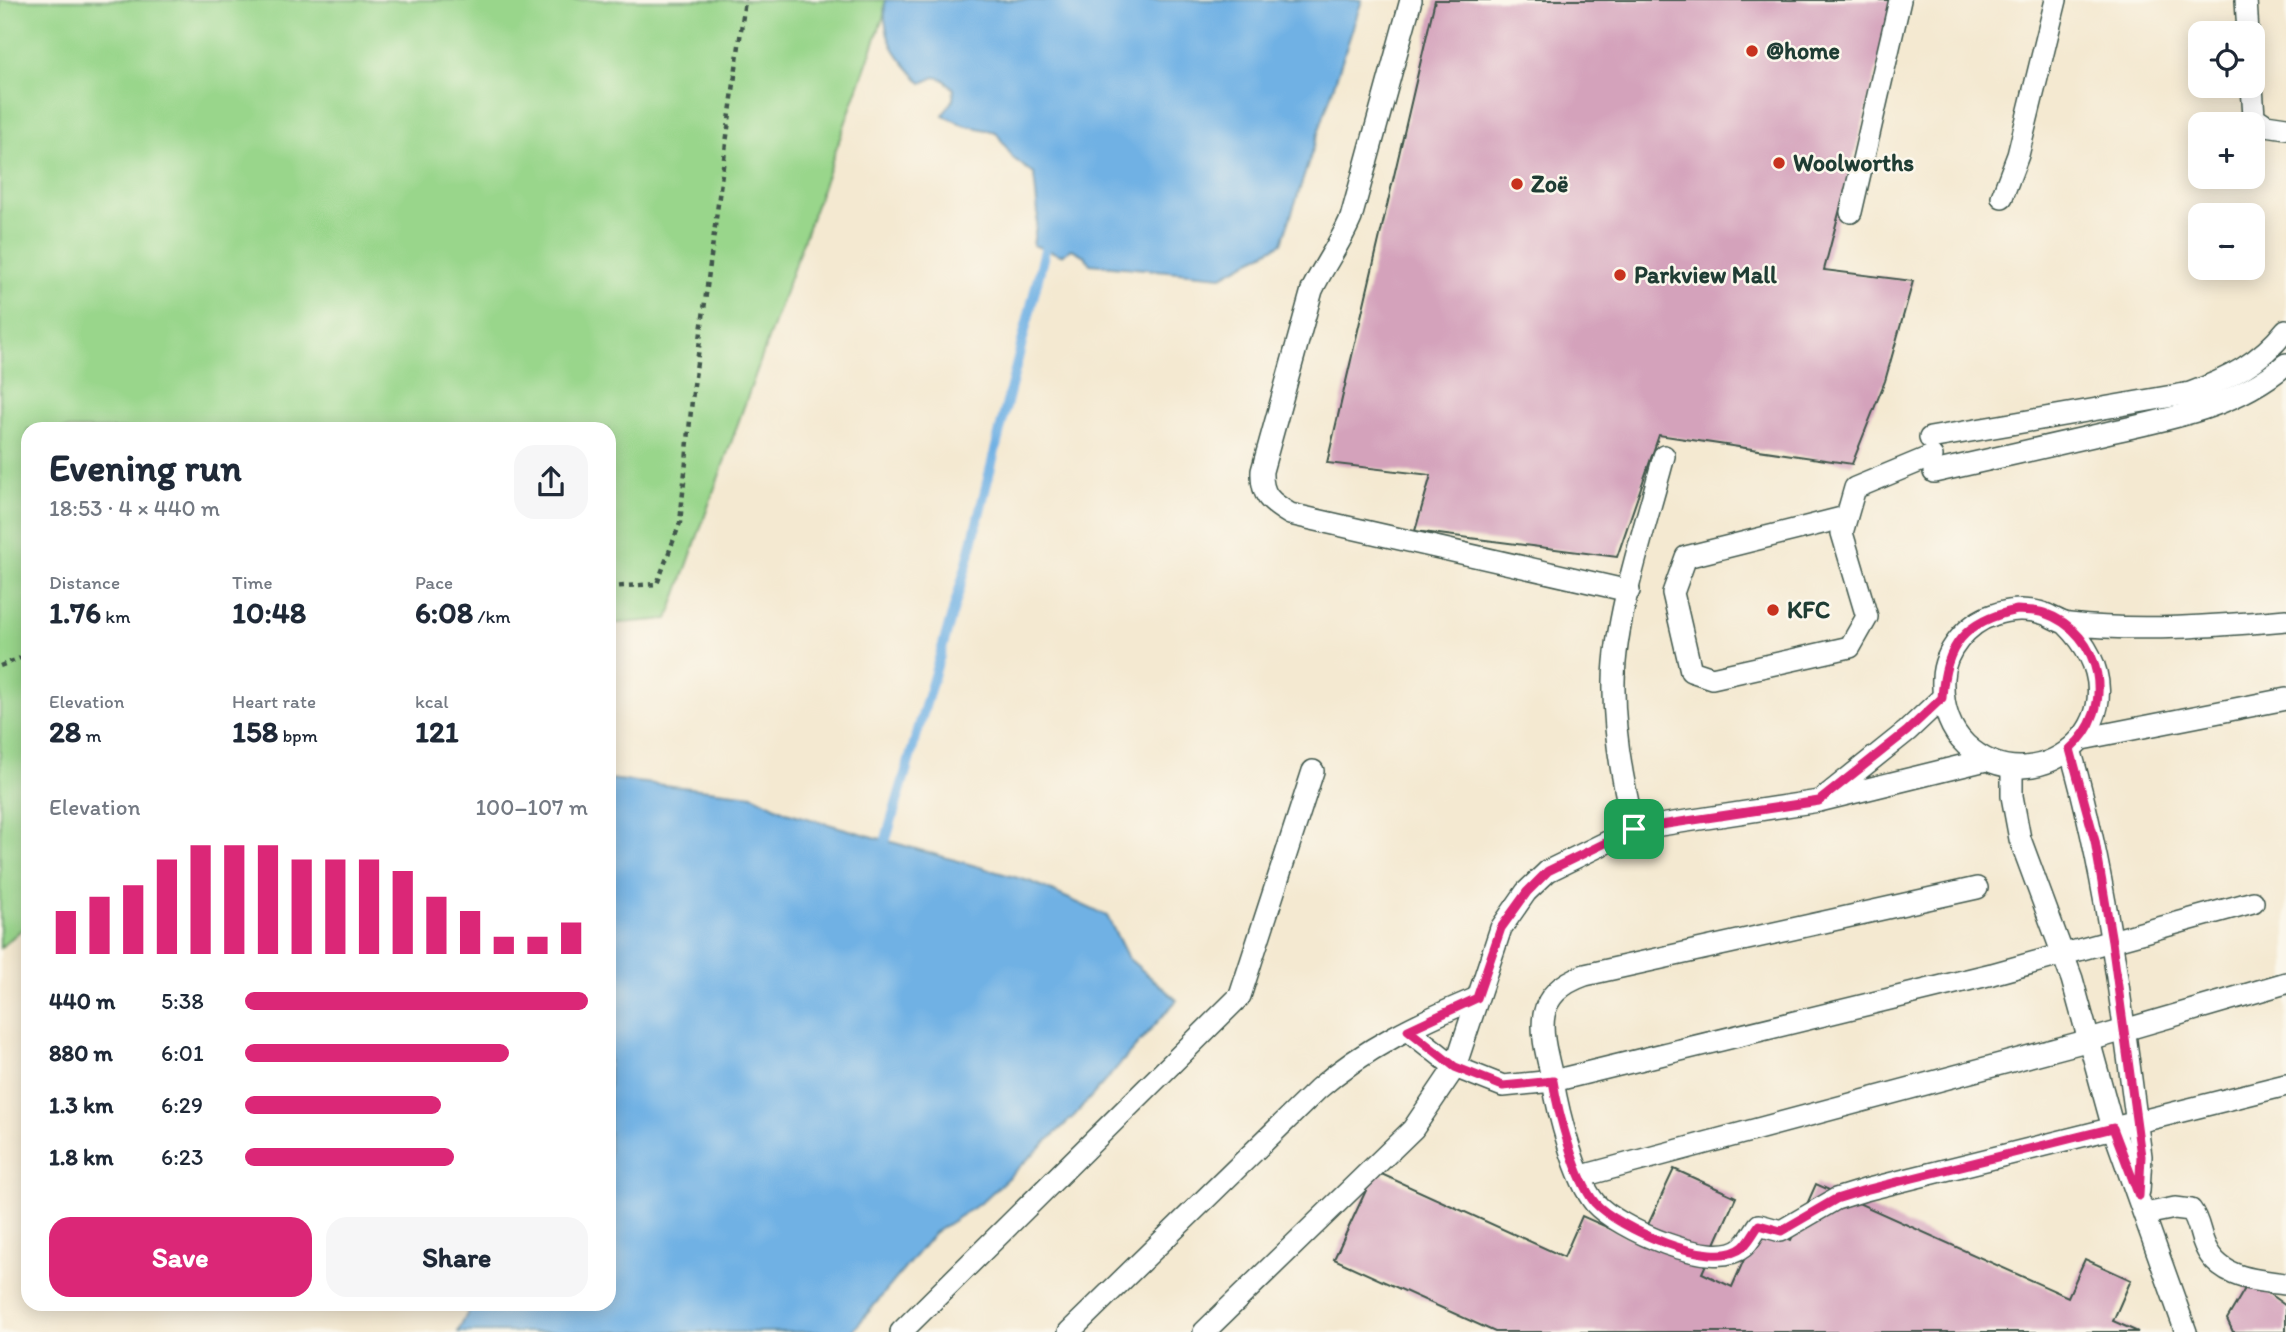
<!DOCTYPE html>
<meta charset="utf-8">
<style>
:root{--surface:#fff;--page:#f6f6f7;--text:#1f2937;--muted:#747a83;--accent:#db2777}
body{margin:0;font-family:Itim,sans-serif;background:var(--page);color:var(--text);height:100vh;display:flex;flex-direction:column;font-size:26px;white-space:nowrap}
*{box-sizing:border-box;margin:0}
p{font-size:23px;color:var(--muted)}
.icon{flex:none;width:38px;height:38px;fill:none;stroke:currentColor;stroke-width:2;stroke-linecap:round;stroke-linejoin:round}
.map{position:relative;flex:1;overflow:hidden}
.sheet{position:absolute;left:21px;top:422px;width:595px;height:889px;display:flex;flex-direction:column;background:var(--surface);border-radius:21px;box-shadow:0 4px 18px #0003}
.sheet>*{flex:none}
.fabs{position:absolute;left:2188px;top:21px;display:grid;gap:14px}
.fabs a{display:grid;place-items:center;width:77px;height:77px;border-radius:14px;background:var(--surface);box-shadow:0 4px 18px #0003;font-size:35px}
.pin{position:absolute;display:grid;place-items:center;width:60px;height:60px;color:#fff;margin:-30px;border-radius:14px;box-shadow:0 4px 10px #0006}
.round{display:grid;place-items:center;flex:none;width:74px;height:74px;border-radius:21px;background:var(--page)}
.summary{display:flex;align-items:center;justify-content:space-between;height:119px;padding:0 28px}
h1{font-size:38px;font-weight:800;line-height:52px}
.metrics{display:grid;grid-template-columns:repeat(3,1fr);gap:10px;height:119px;padding:7px 28px}
.metrics div{display:grid;align-content:center}
.metrics b{font-size:30px;font-weight:800}
.metrics small{font-size:19px;font-weight:400}
.metrics p{font-size:19px}
.chart{height:196px;padding:14px 28px}
.chart p{display:flex;justify-content:space-between}
.chart svg{width:100%;height:126px;margin-top:7px;stroke:var(--accent);stroke-width:6}
.button{display:flex;gap:14px;margin-top:auto;padding:14px 28px}
.button a{flex:1;height:80px;border-radius:21px;background:var(--accent);color:#fff;font-size:28px;font-weight:800;line-height:80px;text-align:center}
.button a+a{background:var(--page);color:var(--text)}
ul{padding:0 28px;list-style:none;font-size:23px}
li{display:grid;grid-template-columns:112px 84px 1fr;align-items:center;height:52px}
li i{height:18px;border-radius:9px;background:var(--accent)}
.map>svg:first-child{display:block}
.green{fill:#99d68b;stroke:#5c8a60;stroke-width:2}
.water{fill:#6fb1e4;stroke:#47778c;stroke-width:2}
.lines{fill:none;stroke-linecap:round;stroke-linejoin:round}
.stream{stroke:#6fb1e4;stroke-width:10}
.building{fill:#d4a2bb}
.lane-casing{stroke:#3f574c;stroke-width:24}
.path{stroke:#3f574c;stroke-width:4.5;stroke-dasharray:5 5;stroke-linecap:butt}
.lane{stroke:#fff;stroke-width:21}
.route-casing{stroke:#fff;stroke-width:14}
.route{stroke:#db2777;stroke-width:9}
.poi-dot{fill:#c8321e;stroke:#fbf7ec;stroke-width:2.5}
.labels{text-anchor:middle;stroke-width:5;stroke-linejoin:round;paint-order:stroke}
.poi-label{font-size:24px;font-weight:bold;fill:#1f3d34;stroke:#fbf7ec;text-anchor:start}
</style>
<div class="map">
<svg width="2286" height="1332" viewBox="0 0 2286 1332">
<rect width="100%" height="100%" fill="#fbf7ec"/>
<filter id="ink" filterUnits="userSpaceOnUse"><feTurbulence type="fractalNoise" baseFrequency=".0143" numOctaves="2"/><feDisplacementMap in="SourceGraphic" scale="14" xChannelSelector="R" yChannelSelector="G"/><feConvolveMatrix kernelMatrix="1 2 1 2 8 2 1 2 1" color-interpolation-filters="sRGB"/></filter>
<filter id="wash" filterUnits="userSpaceOnUse"><feTurbulence type="fractalNoise" baseFrequency=".00686" numOctaves="4" result="noise"/><feDisplacementMap in="SourceGraphic" scale="28" xChannelSelector="R" yChannelSelector="G"/><feGaussianBlur stdDeviation="1.57" result="paint"/><feColorMatrix in="noise" values="0 0 0 0 0 0 0 0 0 0 0 0 0 0 0 0 0 1.4 0 .05"/><feComposite in="paint" operator="in"/></filter>
<g filter="url(#wash)">
<rect width="100%" height="100%" fill="#f4e9d1"/>
<polygon class="green" points="0,0 885,0 884,15 668,619 609,624 609,429 28,429 28,924 0,948"/>
<g class="water">
<path d="M885 0H1362L1282 243 1222 276 1090 264 1085 256 1072 249 1061 255 1033 245 1038 214 1034 174 1013 158 996 132 963 125 943 115 953 99 954 89 943 79 935 77 922 83C896 55 882 41 885 0Z"/>
<polygon points="609,779 753,795 786,812 1032,882 1107,916 1128,958 1177,1000 1074,1116 983,1201 934,1233 852,1332 458,1332 472,1304 609,1304"/>
</g>
<g class="lines">
<polyline class="stream" points="886,839 966,567 1045,250"/>
</g>
<g id="blocks">
<g class="building">
<polygon points="1435,0 1895,0 1824,270 1913,281 1885,381 1852,464 1659,435 1617,557 1415,531 1431,475 1327,463"/>
<polygon points="1674,1169 1736,1197 1702,1273 1732,1287 1759,1225 1791,1240 1816,1184 2068,1297 2085,1259 2131,1280 2113,1321 2138,1332 1495,1332 1334,1259 1375,1171 1564,1257 1582,1216 1640,1242"/>
<polygon points="2250,1280 2286,1306 2286,1332 2233,1332 2227,1319"/>
</g>
</g>
</g>
<g filter="url(#ink)">
<use href="#blocks" fill-opacity="0" stroke="#3f574c" stroke-width="2"/>
<g class="lines">
<g class="lane-casing">
<g id="lane">
<path d="M1411 0 1351 218C1340 244 1324 265 1312 290L1262 471C1261 495 1270 502 1290 514L1629 591"/>
<polyline points="2246,0 2248,33"/>
<polyline points="2252,86 2254,117 2266,125 2286,128"/>
<polyline points="2002,197 2018,155 2056,0"/>
<polyline points="1851,212 1900,0"/>
<path d="M1930 438 2190 393C2228 379 2260 363 2286 330"/>
<path d="M1934 472C1990 459 2046 447 2102 434 2168 419 2233 409 2286 364"/>
<polyline points="1846,517 1686,557 1673,593 1691,671 1712,678 1850,647 1867,617 1842,533 1855,488 1932,456"/>
<path d="M2066 624C2156 713 2038 812 1966 745 1947 727 1942 703 1943 678 1944 651 1968 623 1993 615 2009 609 2029 608 2045 614 2053 617 2061 623 2069 624 2141 632 2215 626 2286 620"/>
<polyline points="2082,739 2286,699"/>
<path d="M2070 749C2108 881 2123 1019 2141 1156L2139 1191"/>
<polyline points="2012,767 2012,796 2020,839 2072,979 2113,1128 2186,1332"/>
<polyline points="1826,796 1907,731 1942,698"/>
<path d="M1634 829C1622 780 1613 731 1614 681 1615 614 1647 522 1664 456"/>
<path d="M1977 888 1585 975C1528 995 1542 1035 1553 1081L1992 974 2253 902"/>
<path d="M1408 1030 1455 1067 1503 1086 1553 1081C1558 1112 1575 1179 1595 1203 1617 1228 1714 1272 1743 1247 1749 1242 1754 1232 1759 1225L1781 1231 1836 1199 1865 1190 2286 1085"/>
<polyline points="1582,1176 2090,1040 2286,983"/>
<path d="M2145 1214 2175 1208 2191 1210C2198 1219 2199 1230 2203 1241 2216 1278 2252 1280 2286 1284"/>
<polyline points="901,1332 1240,996 1313,771"/>
<path d="M1069 1332 1318 1089C1365 1048 1419 1022 1477 998"/>
<polyline points="1204,1332 1413,1129 1455,1067 1501,928 1526,892 1548,871 1634,829 1819,801 1986,760"/>
</g>
</g>
<g class="path">
<polyline points="609,587 657,584 680,523 692,400 745,0"/>
<polyline points="0,666 28,655"/>
</g>
<use href="#lane" class="lane"/>
</g>
</g>
<g class="lines" filter="url(#ink)">
<g class="route-casing">
<path id="route" d="M2017 610C2025 611 2035 610 2044 613 2103 633 2117 709 2070 749L2095 841 2112 942 2141 1156 2139 1196 2113 1128 1865 1190 1836 1199 1781 1231 1759 1225C1754 1232 1749 1242 1743 1247 1714 1272 1617 1227 1595 1203 1575 1179 1558 1112 1553 1081L1503 1086 1455 1067 1408 1030 1477 998 1501 928 1527 892 1548 871 1634 829 1819 801 1907 731 1942 698C1945 646 1964 621 2017 610Z"/>
</g>
<use href="#route" class="route"/>
</g>
<g class="poi-dot">
<circle cx="1752" cy="51" r="7"/>
<circle cx="1779" cy="163" r="7"/>
<circle cx="1517" cy="184" r="7"/>
<circle cx="1620" cy="275" r="7"/>
<circle cx="1773" cy="610" r="7"/>
</g>
<g class="labels">
<g class="poi-label">
<text x="1766" y="59">@home</text>
<text x="1793" y="171">Woolworths</text>
<text x="1531" y="192">Zoë</text>
<text x="1634" y="283">Parkview Mall</text>
<text x="1787" y="618">KFC</text>
</g>
</g>
</svg>
<div class="fabs">
<a><svg class="icon" aria-label="locate" viewBox="0 0 24 24"><circle cx="12" cy="12" r="6"/><path d="M12 2v4M12 18v4M2 12h4M18 12h4"/></svg></a>
<a>+</a>
<a>−</a>
</div>
<div class="pin" style="left:1634px;top:829px;background:#1e9e55"><svg class="icon" aria-label="arrive" viewBox="0 0 24 24"><path d="M6 21V4h12l-3 4 3 4H6"/></svg></div>
<section class="sheet">
<div class="summary"><div><h1>Evening run</h1><p>18:53 · 4 × 440 m</p></div><a class="round"><svg class="icon" aria-label="share" viewBox="0 0 24 24"><path d="M12 15V3M7 8l5-5 5 5M5 13v7h14v-7"/></svg></a></div>
<div class="metrics">
<div><p>Distance</p><b>1.76<small> km</small></b></div>
<div><p>Time</p><b>10:48</b></div>
<div><p>Pace</p><b>6:08<small> /km</small></b></div>
</div>
<div class="metrics">
<div><p>Elevation</p><b>28<small> m</small></b></div>
<div><p>Heart rate</p><b>158<small> bpm</small></b></div>
<div><p>kcal</p><b>121</b></div>
</div>
<div class="chart"><p><span>Elevation</span>100–107 m</p>
<svg viewBox="0 0 160 44" preserveAspectRatio="none"><path d="M5 44V29M15 44V24M25 44V20M35 44V11M45 44V6M55 44V6M65 44V6M75 44V11M85 44V11M95 44V11M105 44V15M115 44V24M125 44V29M135 44V38M145 44V38M155 44V33"/></svg>
</div>
<ul>
<li><b>440 m</b>5:38<i style="width:100%"></i></li>
<li><b>880 m</b>6:01<i style="width:77%"></i></li>
<li><b>1.3 km</b>6:29<i style="width:57%"></i></li>
<li><b>1.8 km</b>6:23<i style="width:61%"></i></li>
</ul>
<div class="button"><a>Save</a><a>Share</a></div>
</section>
</div>
